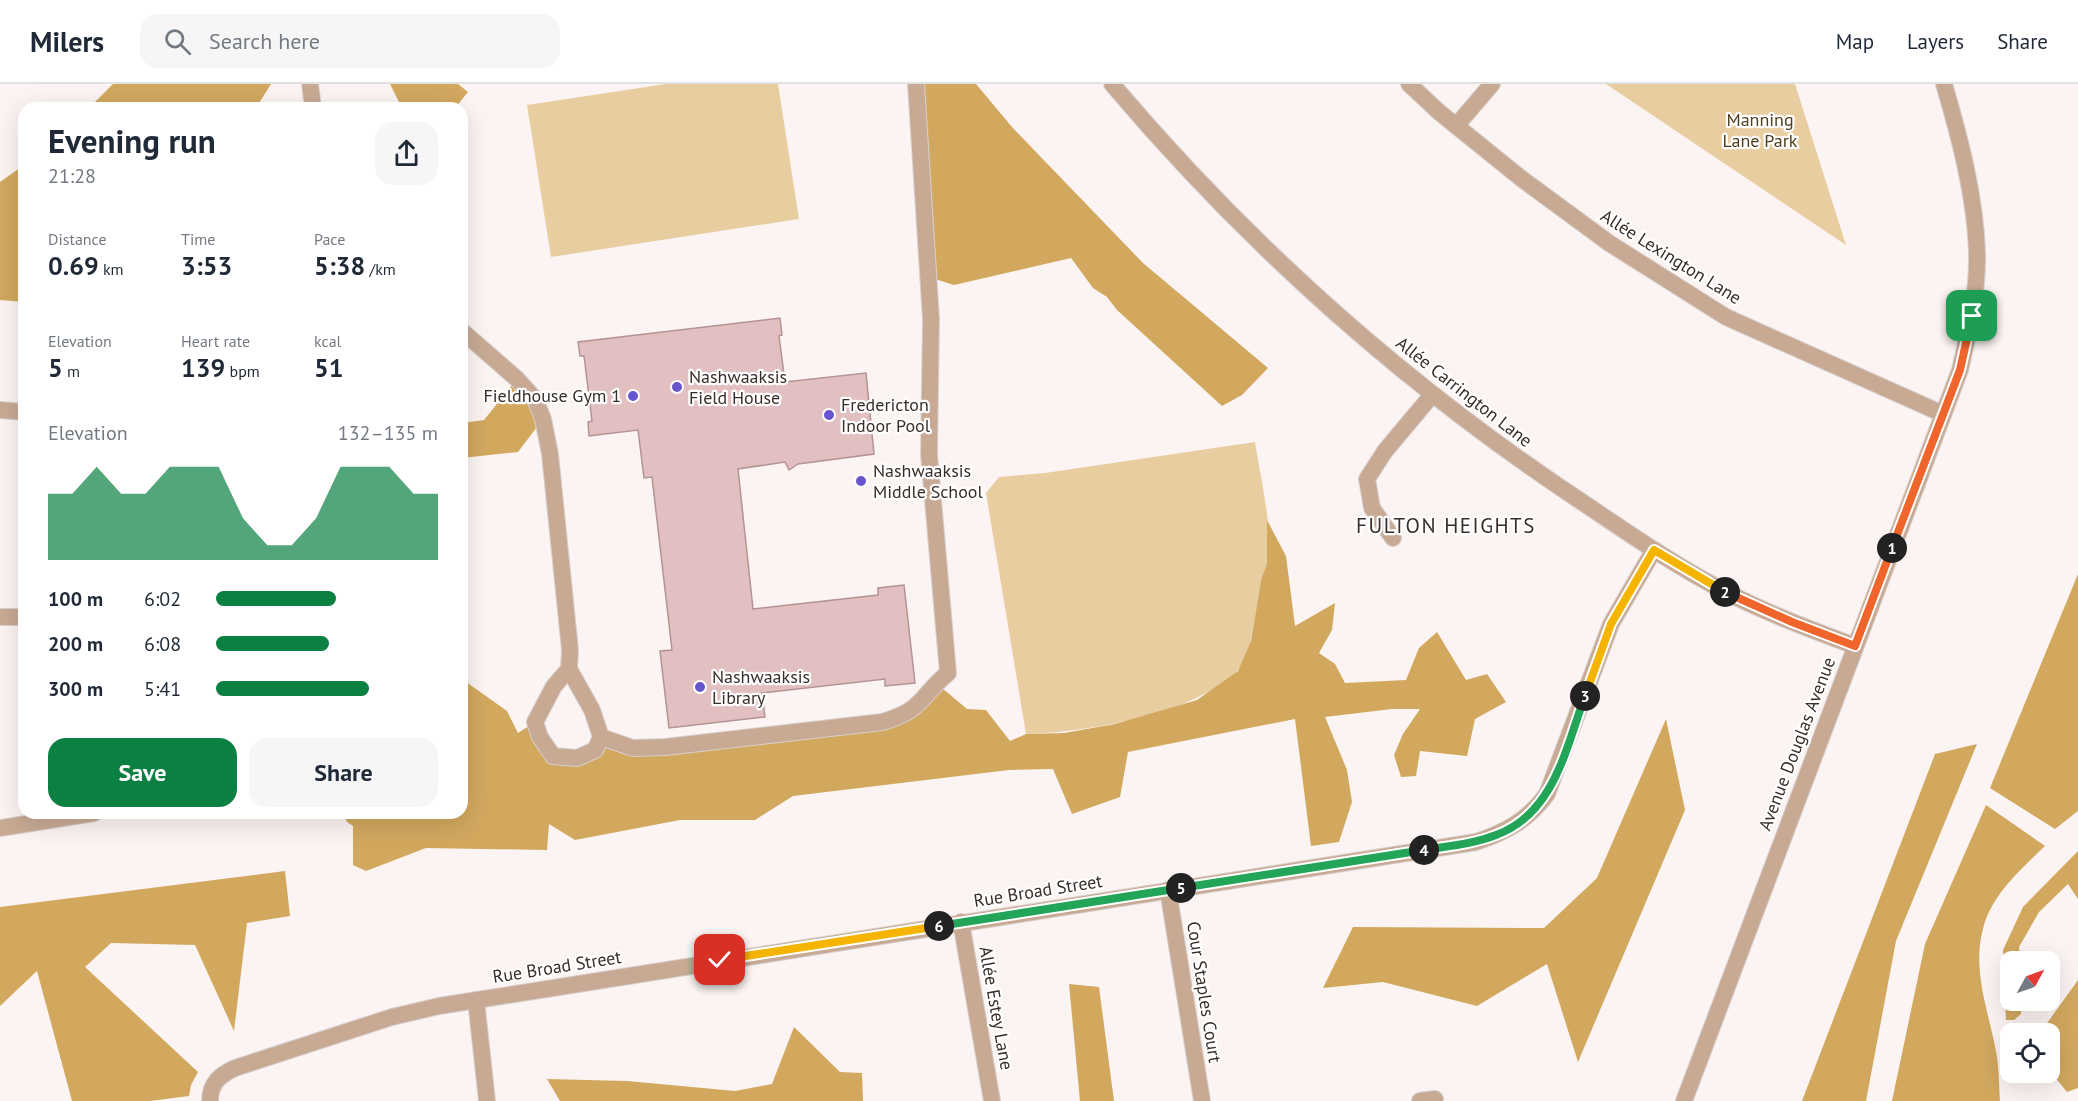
<!DOCTYPE html>
<meta charset="utf-8">
<style>
:root{--surface:#fff;--page:#f6f6f7;--text:#1f2937;--muted:#747a83;--line:#e0e1e3;--accent:#0b8043}
body{margin:0;font-family:"PT Sans",sans-serif;background:var(--page);color:var(--text);height:100vh;display:flex;flex-direction:column;font-size:22px;white-space:nowrap}
*{box-sizing:border-box;margin:0}
p{font-size:20px;color:var(--muted)}
.icon{flex:none;width:33px;height:33px;fill:none;stroke:currentColor;stroke-width:2;stroke-linecap:round;stroke-linejoin:round}
.map{position:relative;flex:1;overflow:hidden}
.sheet{position:absolute;left:18px;top:18px;width:450px;height:717px;display:flex;flex-direction:column;background:var(--surface);border-radius:18px;box-shadow:0 6px 24px #0002}
.sheet>*{flex:none}
.needle{width:39px;rotate:50deg}
.buttons{position:absolute;left:2000px;top:867px;display:grid;gap:12px}
.buttons a{display:grid;place-items:center;width:60px;height:60px;border-radius:12px;background:var(--surface);box-shadow:0 6px 24px #0002;font-size:30px}
.pin{position:absolute;display:grid;place-items:center;width:51px;height:51px;color:#fff;margin:-26px;border-radius:12px;box-shadow:0 3px 9px #0006}
.km{position:absolute;width:30px;height:30px;margin:-15px;border-radius:50%;background:#222;color:#fff;font-size:16px;line-height:30px;text-align:center}
.round{display:grid;place-items:center;flex:none;width:63px;height:63px;border-radius:18px;background:var(--page)}
.headline{display:flex;align-items:center;justify-content:space-between;height:102px;padding:0 30px}
h1{font-size:33px;font-weight:600;line-height:45px}
.figures{display:grid;grid-template-columns:repeat(3,1fr);gap:9px;height:102px;padding:6px 30px}
.figures div{display:grid;align-content:center}
.figures b{font-size:26px;font-weight:600}
.figures small{font-size:16px;font-weight:400}
.figures p{font-size:16px}
.chart{height:168px;padding:12px 30px}
.chart p{display:flex;justify-content:space-between}
.chart svg{width:100%;height:108px;margin-top:6px;fill:var(--accent);opacity:.7}
.cta{display:flex;gap:12px;margin-top:auto;padding:12px 30px}
.cta a{flex:1;height:69px;border-radius:18px;background:var(--accent);color:#fff;font-size:24px;font-weight:600;line-height:69px;text-align:center}
.cta a+a{background:var(--page);color:var(--text)}
ul{padding:0 30px;list-style:none;font-size:20px}
li{display:grid;grid-template-columns:96px 72px 1fr;align-items:center;height:45px}
li i{height:15px;border-radius:8px;background:var(--accent)}
header{display:flex;align-items:center;gap:36px;box-sizing:border-box;height:84px;padding:0 30px;background:var(--surface);border-bottom:2px solid var(--line)}
header strong{font-size:28px}
nav{display:flex;gap:33px;margin-inline-start:auto;font-size:21px}
.search{width:420px;height:54px;background:var(--page);display:flex;align-items:center;gap:15px;box-sizing:border-box;padding:0 21px;border-radius:18px;color:var(--muted);font-size:22px}
.map>svg:first-child{display:block}
.green{fill:#e8cda1}
.forest{fill:#d2a85f}
.building{fill:#e2bfc1;stroke:#b49395;stroke-width:1.5}
.lines{fill:none;stroke-linecap:round;stroke-linejoin:round}
.minor-casing{stroke:#d8d0ce;stroke-width:18}
.tertiary-casing{stroke:#d8d0ce;stroke-width:18}
.minor{stroke:#c8aa94;stroke-width:16}
.tertiary{stroke:#c8aa94;stroke-width:16}
.split-1-casing{stroke:#fff;stroke-width:12}
.split-2-casing{stroke:#fff;stroke-width:12}
.split-3-casing{stroke:#fff;stroke-width:12}
.split-4-casing{stroke:#fff;stroke-width:12}
.split-5-casing{stroke:#fff;stroke-width:12}
.split-6-casing{stroke:#fff;stroke-width:12}
.split-7-casing{stroke:#fff;stroke-width:12}
.split-1{stroke:#f0652b;stroke-width:8}
.split-2{stroke:#f0652b;stroke-width:8}
.split-3{stroke:#f5b400;stroke-width:8}
.split-4{stroke:#22a559;stroke-width:8}
.split-5{stroke:#22a559;stroke-width:8}
.split-6{stroke:#22a559;stroke-width:8}
.split-7{stroke:#f5b400;stroke-width:8}
.poi-dot{fill:#6855ce;stroke:#fff;stroke-width:2}
.labels{text-anchor:middle;stroke-width:4.5;stroke-linejoin:round;paint-order:stroke}
.park-label{font-size:18px;fill:#503e1e;stroke:#fff}
.street-label{font-size:18px;fill:#392d29;stroke:#fff}
.poi-label{font-size:18px;fill:#392d29;stroke:#fff;text-anchor:start}
.quarter-label{font-size:21px;letter-spacing:1.5px;fill:#392d29;stroke:#fff}
</style>
<header>
<strong>Milers</strong>
<div class="search"><svg class="icon" aria-label="search" viewBox="0 0 24 24"><circle cx="10" cy="10" r="6"/><path d="M15 15l6 6"/></svg>Search here</div>
<nav><a>Map</a><a>Layers</a><a>Share</a></nav>
</header>
<div class="map">
<svg width="2078" height="1017" viewBox="0 0 2078 1017">
<rect width="100%" height="100%" fill="#fbf4f2"/>
<g class="green">
<polygon points="666,0 778,0 799,135 551,173 527,21"/>
<polygon points="1606,0 1795,0 1846,161"/>
<path d="M1255 358C1260 392 1274 446 1267 480 1263 498 1258 515 1255 533 1252 550 1249 576 1236 588 1192 631 1086 648 1026 650L986 409 999 393 1045 389Z"/>
</g>
<g class="forest">
<polygon points="113,0 271,0 256,24 89,24"/>
<polygon points="390,0 458,0 468,8 455,24 402,24"/>
<polygon points="916,0 976,0 1012,43 1143,179 1268,284 1242,311 1222,322 1117,226 1107,213 1093,204 1071,174 954,201 928,193"/>
<polygon points="24,81 24,218 0,216 0,98"/>
<polygon points="517,295 543,335 518,368 462,374 462,339 484,336"/>
<polygon points="1267,436 1286,472 1295,542 1335,519 1332,546 1319,569 1335,580 1345,599 1406,596 1419,564 1437,548 1466,596 1487,590 1506,618 1475,635 1467,672 1420,667 1416,692 1401,693 1394,671 1403,650 1420,625 1392,625 1325,633 1347,686 1352,718 1339,758 1311,762 1295,635 1128,668 1120,713 1072,730 1053,685 1009,686 793,712 755,736 680,736 575,756 549,740 547,766 426,764 366,787 353,781 353,742 347,738 343,729 462,729 462,595 507,627 518,649 535,638 553,672 577,674 601,653 633,664 882,638 936,599 967,625 986,626 1010,657 1026,650 1064,649 1115,640 1197,616 1238,587 1251,557 1261,497 1267,479"/>
<polygon points="2078,490 2078,727 2055,745 1990,704"/>
<polygon points="1666,635 1685,726 1578,978 1547,880 1477,922 1383,898 1323,904 1353,843 1544,844 1597,794"/>
<polygon points="1977,660 1896,857 1866,1017 1802,1017 1935,670"/>
<path d="M1986 721 2045 762C2022 784 1993 810 1984 841 1971 884 1988 925 1996 967 1999 983 1999 1000 2000 1017H1892L1925 860Z"/>
<polygon points="2078,767 2078,815 2068,800 2039,828 2019,863 2020,877 2010,878 2010,916 2021,917 2021,930 2014,936 2006,936 2003,866 2023,823"/>
<polygon points="285,787 290,832 247,839 234,947 195,861 111,859 85,883 198,988 191,1001 189,1012 150,1017 72,1017 37,887 0,922 0,823"/>
<polygon points="2078,896 2078,1004 2067,1008 2049,986 2049,950 2040,949"/>
<polygon points="1069,900 1099,903 1114,1017 1080,1017"/>
<polygon points="794,943 840,988 862,989 863,1017 560,1017 547,995 627,997 735,1007 772,1000"/>
</g>
<polygon class="building" points="780,234 782,251 779,252 785,298 866,289 874,370 798,380 789,386 785,378 738,385 753,525 878,511 878,504 904,501 915,599 885,602 885,595 762,609 765,633 669,644 660,567 672,566 652,393 644,394 638,346 589,352 588,338 592,337 584,272 580,272 578,258"/>
<g class="lines">
<g class="minor-casing">
<g id="minor">
<polyline points="310,0 313,24"/>
<path d="M1112 0C1249 162 1410 305 1588 422 1634 453 1679 484 1728 509 1769 530 1812 546 1855 562"/>
<polyline points="1409,0 1439,28 1522,95 1609,159 1726,233 1943,330"/>
<polyline points="1456,42 1492,0"/>
<path d="M462 247 517 295 535 315 543 335 550 370 570 566 569 585 592 626 601 653 633 664 665 663 882 638C924 626 919 613 948 589L929 370 931 235 916 0"/>
<polyline points="0,326 24,328"/>
<polyline points="1393,454 1372,424 1367,395 1385,367 1432,311"/>
<polyline points="0,533 24,533"/>
<polyline points="569,585 554,602 535,638 540,653 553,672 577,674 595,666 601,653"/>
<polyline points="0,744 94,729"/>
<polyline points="1168,806 1202,1017"/>
<polyline points="961,838 992,1017"/>
<polyline points="476,916 487,1017"/>
<path d="M210 1017C210 999 220 991 235 984L392 933 439 922 1476 758C1506 748 1528 736 1547 710L1611 540 1654 466"/>
<polyline points="1420,1017 1435,1015"/>
</g>
</g>
<g class="tertiary-casing">
<path id="tertiary" d="M1684 1017 1960 286C1969 247 1978 208 1977 168 1975 111 1960 55 1944 0"/>
</g>
<use href="#minor" class="minor"/>
<use href="#tertiary" class="tertiary"/>
</g>
<g class="lines">
<g class="split-1-casing">
<polyline id="split-1" points="1892,464 1960,286 1972,232"/>
</g>
<g class="split-2-casing">
<polyline id="split-2" points="1725,508 1792,538 1855,562 1892,464"/>
</g>
<g class="split-3-casing">
<polyline id="split-3" points="1585,612 1611,540 1654,466 1725,508"/>
</g>
<g class="split-4-casing">
<path id="split-4" d="M1424 766C1448 762 1473 760 1496 751 1554 730 1566 664 1585 612"/>
</g>
<g class="split-5-casing">
<polyline id="split-5" points="1181,804 1424,766"/>
</g>
<g class="split-6-casing">
<polyline id="split-6" points="939,842 1181,804"/>
</g>
<g class="split-7-casing">
<polyline id="split-7" points="720,876 939,842"/>
</g>
<use href="#split-1" class="split-1"/>
<use href="#split-2" class="split-2"/>
<use href="#split-3" class="split-3"/>
<use href="#split-4" class="split-4"/>
<use href="#split-5" class="split-5"/>
<use href="#split-6" class="split-6"/>
<use href="#split-7" class="split-7"/>
</g>
<g class="poi-dot">
<circle cx="677" cy="303" r="6"/>
<circle cx="633" cy="312" r="6"/>
<circle cx="829" cy="331" r="6"/>
<circle cx="861" cy="397" r="6"/>
<circle cx="700" cy="603" r="6"/>
</g>
<g class="labels">
<g class="park-label">
<text x="1760" y="42">Manning<tspan x="1760" dy="21">Lane Park</tspan></text>
</g>
<g class="street-label">
<text transform="translate(1671 173) rotate(32)" y="6">Allée Lexington Lane</text>
<text transform="translate(1464 308) rotate(38)" y="6">Allée Carrington Lane</text>
<text transform="translate(1797 660) rotate(-69)" y="6">Avenue Douglas Avenue</text>
<text transform="translate(1038 807) rotate(-9)" y="6">Rue Broad Street</text>
<text transform="translate(557 883) rotate(-9)" y="6">Rue Broad Street</text>
<text transform="translate(1204 908) rotate(81)" y="6">Cour Staples Court</text>
<text transform="translate(996 924) rotate(80)" y="6">Allée Estey Lane</text>
</g>
<g class="poi-label">
<text x="689" y="299">Nashwaaksis<tspan x="689" dy="21">Field House</tspan></text>
<text x="621" y="318" text-anchor="end">Fieldhouse Gym 1</text>
<text x="841" y="327">Fredericton<tspan x="841" dy="21">Indoor Pool</tspan></text>
<text x="873" y="393">Nashwaaksis<tspan x="873" dy="21">Middle School</tspan></text>
<text x="712" y="599">Nashwaaksis<tspan x="712" dy="21">Library</tspan></text>
</g>
<g class="quarter-label">
<text x="1446" y="449">FULTON HEIGHTS</text>
</g>
</g>
</svg>
<div class="buttons">
<a><svg class="needle" viewBox="-14 -14 28 28"><path d="M0-13l5 13h-10z" fill="#e53935"/><path d="M0 13l5-13h-10z" fill="#747a83"/></svg></a>
<a><svg class="icon" aria-label="locate" viewBox="0 0 24 24"><circle cx="12" cy="12" r="6"/><path d="M12 2v4M12 18v4M2 12h4M18 12h4"/></svg></a>
</div>
<div class="pin" style="left:1972px;top:232px;background:#1e9e55"><svg class="icon" aria-label="arrive" viewBox="0 0 24 24"><path d="M6 21V4h12l-3 4 3 4H6"/></svg></div>
<div class="pin" style="left:720px;top:876px;background:#d93025"><svg class="icon" aria-label="check" viewBox="0 0 24 24"><path d="M5 12l5 5 9-10"/></svg></div>
<b class="km" style="left:1892px;top:464px">1</b>
<b class="km" style="left:1725px;top:508px">2</b>
<b class="km" style="left:1585px;top:612px">3</b>
<b class="km" style="left:1424px;top:766px">4</b>
<b class="km" style="left:1181px;top:804px">5</b>
<b class="km" style="left:939px;top:842px">6</b>
<section class="sheet">
<div class="headline"><div><h1>Evening run</h1><p>21:28</p></div><a class="round"><svg class="icon" aria-label="share" viewBox="0 0 24 24"><path d="M12 15V3M7 8l5-5 5 5M5 13v7h14v-7"/></svg></a></div>
<div class="figures">
<div><p>Distance</p><b>0.69<small> km</small></b></div>
<div><p>Time</p><b>3:53</b></div>
<div><p>Pace</p><b>5:38<small> /km</small></b></div>
</div>
<div class="figures">
<div><p>Elevation</p><b>5<small> m</small></b></div>
<div><p>Heart rate</p><b>139<small> bpm</small></b></div>
<div><p>kcal</p><b>51</b></div>
</div>
<div class="chart"><p><span>Elevation</span>132–135 m</p>
<svg viewBox="0 0 160 44" preserveAspectRatio="none"><path d="M0 44V17L10 17L20 6L30 17L40 17L50 6L60 6L70 6L80 27L90 38L100 38L110 27L120 6L130 6L140 6L150 17L160 17V44z"/></svg>
</div>
<ul>
<li><b>100 m</b>6:02<i style="width:54%"></i></li>
<li><b>200 m</b>6:08<i style="width:51%"></i></li>
<li><b>300 m</b>5:41<i style="width:69%"></i></li>
</ul>
<div class="cta"><a>Save</a><a>Share</a></div>
</section>
</div>
